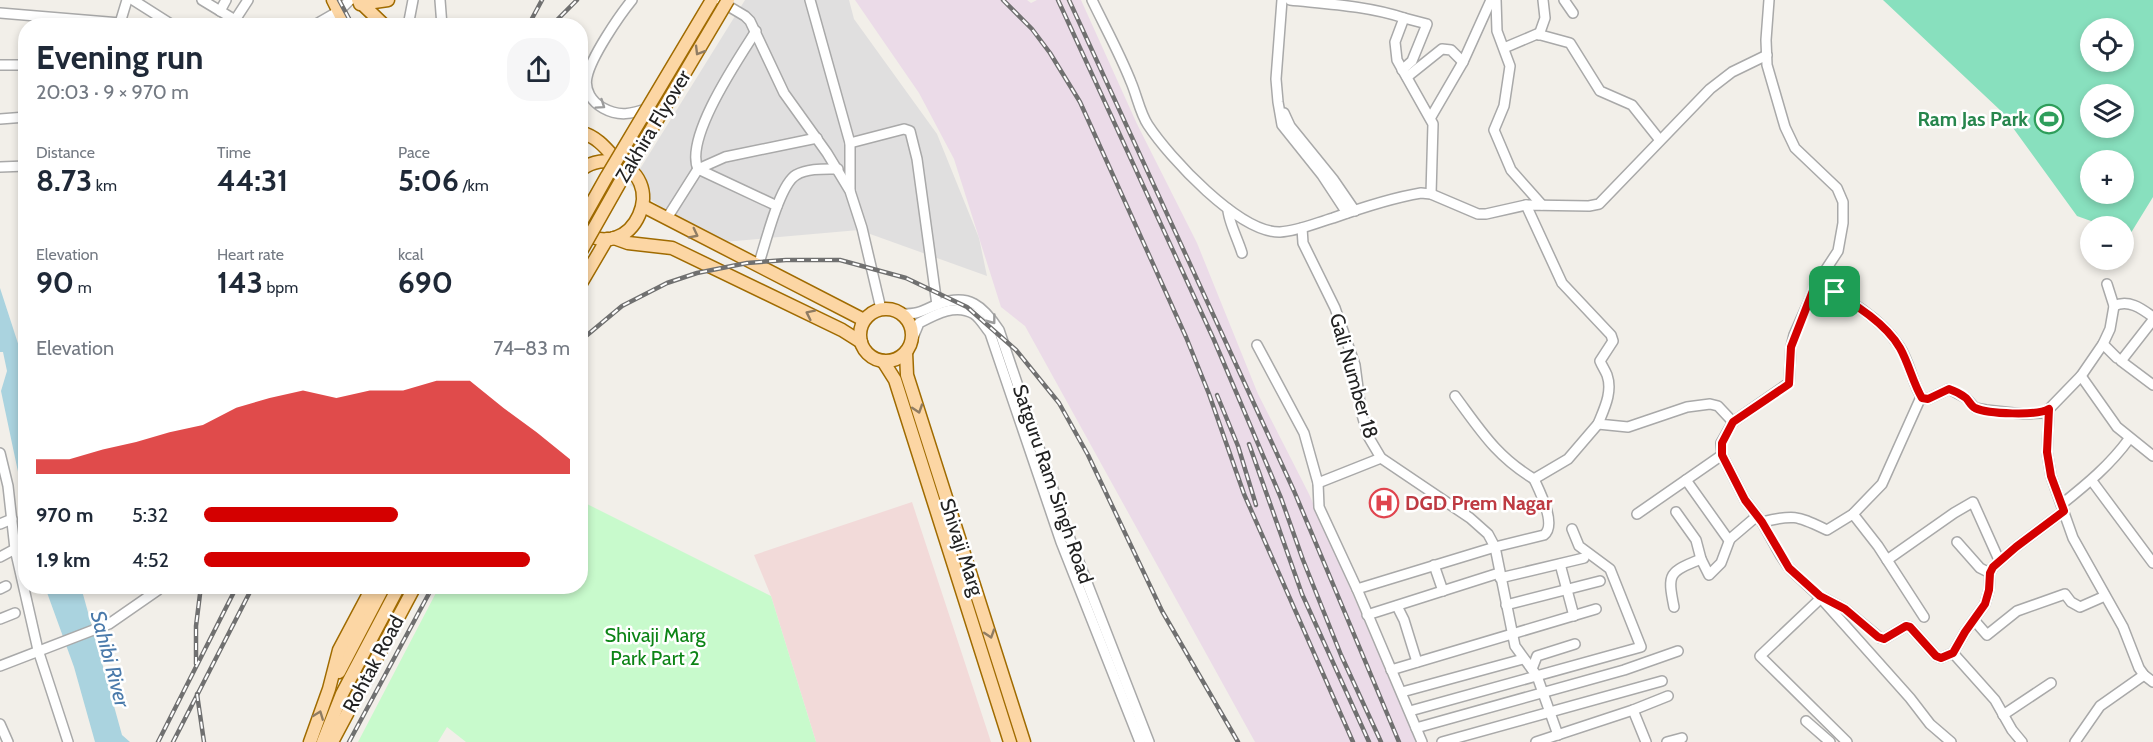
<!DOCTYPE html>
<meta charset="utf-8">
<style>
:root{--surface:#fff;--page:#f6f6f7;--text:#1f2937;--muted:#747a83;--accent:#d40000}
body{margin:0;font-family:Cabin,sans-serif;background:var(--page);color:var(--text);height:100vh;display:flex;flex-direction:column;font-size:22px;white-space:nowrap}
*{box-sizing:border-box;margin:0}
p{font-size:20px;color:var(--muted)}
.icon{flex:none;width:33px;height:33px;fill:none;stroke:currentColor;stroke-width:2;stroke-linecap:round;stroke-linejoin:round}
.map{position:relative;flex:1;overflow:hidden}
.drawer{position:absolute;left:18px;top:18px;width:570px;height:576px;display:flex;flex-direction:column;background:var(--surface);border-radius:24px;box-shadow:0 3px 9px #0003}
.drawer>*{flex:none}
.controls{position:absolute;left:2080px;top:18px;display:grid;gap:12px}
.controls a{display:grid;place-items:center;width:54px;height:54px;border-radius:50%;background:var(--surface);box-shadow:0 3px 9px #0003;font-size:30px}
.pin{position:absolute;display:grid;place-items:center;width:51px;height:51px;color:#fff;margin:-26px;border-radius:12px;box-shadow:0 3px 9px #0006}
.round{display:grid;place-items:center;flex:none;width:63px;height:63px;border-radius:24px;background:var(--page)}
.overview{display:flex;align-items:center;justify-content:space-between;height:102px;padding:0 18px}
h1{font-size:33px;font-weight:700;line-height:45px}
.figures{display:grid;grid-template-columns:repeat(3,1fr);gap:9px;height:102px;padding:6px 18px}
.figures div{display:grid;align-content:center}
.figures b{font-size:30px;font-weight:700}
.figures small{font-size:16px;font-weight:400}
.figures p{font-size:16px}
.chart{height:168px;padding:12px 18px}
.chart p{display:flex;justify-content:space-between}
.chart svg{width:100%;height:108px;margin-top:6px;fill:var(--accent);opacity:.7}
ul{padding:0 18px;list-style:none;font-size:20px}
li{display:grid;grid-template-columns:96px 72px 1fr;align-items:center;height:45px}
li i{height:15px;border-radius:8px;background:var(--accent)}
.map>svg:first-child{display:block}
.residential{fill:#e0dfdf}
.commercial{fill:#f2dad9}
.industrial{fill:#ebdbe8}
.park{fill:#c8facc}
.pitch{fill:#88e0be;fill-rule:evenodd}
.water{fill:#aad3df}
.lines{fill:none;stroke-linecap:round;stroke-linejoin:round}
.minor-casing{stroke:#a9a9a9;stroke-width:12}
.major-casing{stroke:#a06b00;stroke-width:15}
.minor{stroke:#fff;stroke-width:9}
.major{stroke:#fcd6a4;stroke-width:12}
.rail-casing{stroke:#707070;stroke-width:4.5}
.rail{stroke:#fff;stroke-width:2;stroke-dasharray:7;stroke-linecap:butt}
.major-bridge-casing{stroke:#a06b00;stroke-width:15;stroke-linecap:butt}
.major-bridge{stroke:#fcd6a4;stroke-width:12}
.oneway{stroke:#8f7c63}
.oneway2{stroke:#9c9c9c}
.route-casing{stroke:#fff;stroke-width:12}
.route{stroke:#d40000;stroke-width:8}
.labels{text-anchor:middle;stroke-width:5;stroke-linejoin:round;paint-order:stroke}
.leisure-label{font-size:20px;font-weight:bold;fill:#27864d;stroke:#fff;text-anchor:end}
.street-label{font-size:20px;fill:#222;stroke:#fff}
.health-label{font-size:20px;font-weight:bold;fill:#be3a42;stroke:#fff;text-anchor:start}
.park-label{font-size:20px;fill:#0c8416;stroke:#fff}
.water-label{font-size:21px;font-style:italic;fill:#4a7aab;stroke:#fff}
</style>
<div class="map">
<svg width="2153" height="742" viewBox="0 0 2153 742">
<rect width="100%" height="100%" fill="#f2efe9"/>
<polygon class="residential" points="745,0 849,0 854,19 937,134 979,238 987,276 859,230 712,243 630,185"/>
<polygon class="commercial" points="912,502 991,742 816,742 771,596 754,555"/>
<polygon class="industrial" points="855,0 1027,0 1031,3 1037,0 1081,0 1137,124 1197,243 1258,394 1309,494 1373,641 1421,742 1255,742 1025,326 1001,307 954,159 919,93"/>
<polygon class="park" points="581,501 771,596 816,742 466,742 447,727 438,742 358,742 439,587 580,586"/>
<path class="pitch" d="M1883 0H2153V197L2129 236 2124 234V226H2105L2077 216 2000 110ZM2091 28H2124V62H2091ZM2091 94H2124V128H2091ZM2091 160H2124V194H2091Z"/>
<g class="water">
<polygon points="0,288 25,365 25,505 1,391 7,371 3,352 0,352"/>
<polygon points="45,587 81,587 122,735 130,742 95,742 74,667"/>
</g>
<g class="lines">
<g class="minor-casing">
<g id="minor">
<polyline points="133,0 174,26"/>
<polyline points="202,0 245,26"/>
<polyline points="440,0 442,26"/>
<path d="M632 0C619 16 591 57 587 77 584 90 592 102 603 108 619 117 632 114 648 108"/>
<polyline points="718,0 745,16 750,21 784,93 827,153 850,191 862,228 881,309"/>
<polyline points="810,0 850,143 850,190"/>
<path d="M1092 0C1105 27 1120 54 1131 82 1137 96 1140 113 1148 125 1169 157 1239 233 1280 232 1298 231 1316 223 1333 218 1361 208 1391 198 1421 193L1431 194 1478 214H1486L1526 205 1589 206 1599 204 1710 89 1732 72 1767 55"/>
<polyline points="1282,0 1276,79 1278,102 1282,125 1322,175 1347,213"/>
<path d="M1290 0C1328 4 1368 6 1404 18L1395 42 1397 60 1433 124 1431 194"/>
<polyline points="1496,0 1497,31 1510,66 1504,106 1494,130 1511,170 1542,205"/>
<polyline points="1564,0 1573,13"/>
<path d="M1769 0 1766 40 1767 65 1785 127 1795 148 1837 188 1843 202V223L1838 251 1817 283C1846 298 1881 318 1899 346 1910 362 1912 383 1922 398L1928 399 1949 389 1966 398 1975 408 1986 410 2023 414 2042 413 2049 409 2081 376 2103 344 2110 329 2114 306 2107 284"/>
<polyline points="220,11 226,0"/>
<polyline points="0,13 120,23 120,26"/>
<polyline points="235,20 248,0"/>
<polyline points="120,23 127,0"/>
<polyline points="313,26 339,11 350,0"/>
<polyline points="408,26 413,0"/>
<path d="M756 31C739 58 684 138 698 169L777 206"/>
<polyline points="1539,35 1545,18 1543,0"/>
<polyline points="1504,48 1537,34 1570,43 1600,91 1632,105 1659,139"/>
<polyline points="0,65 26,65"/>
<polyline points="1402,70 1412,61 1427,24 1404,18"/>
<polyline points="1407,77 1442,49 1451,50 1463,62"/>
<polyline points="1284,113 1290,126 1333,179 1355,211"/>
<polyline points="1431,117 1463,62 1491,0"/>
<polyline points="0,119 26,117"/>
<polyline points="850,143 904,129 910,131 917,159 937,305"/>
<polyline points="0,167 26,166"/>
<path d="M1526 205 1562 283 1611 335 1613 341 1600 361C1602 366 1605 370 1607 375 1613 392 1604 409 1598 424L1628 427 1687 407 1710 404 1718 406 1733 422 1789 383 1791 347 1794 335 1817 283"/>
<path d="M1228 209C1227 218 1239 242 1242 253"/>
<polyline points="667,218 698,169 725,157 817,138"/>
<polyline points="1302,228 1303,243 1335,308 1355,365 1361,411 1368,436 1381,458 1470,518 1488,534 1495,547 1515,646 1537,676 1558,735"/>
<path d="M758 266C765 246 779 185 796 175 808 168 824 169 838 169"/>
<path d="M2114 306C2128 299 2141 308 2153 317"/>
<path d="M903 314C922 314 922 310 939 304 969 293 983 306 999 330L1070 539 1149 742"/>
<polyline points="2153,320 2121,361 2153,385"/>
<path d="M912 340 919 323C936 314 956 303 974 314 980 318 985 327 990 333L1061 542 1140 742"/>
<polyline points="2103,344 2117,358"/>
<polyline points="1257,345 1304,433 1318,483 1319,507 1357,589 1422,742"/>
<polyline points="2081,376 2117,427 2153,456"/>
<path d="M1455 396C1481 431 1496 456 1534 479L1568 459 1598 424"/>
<polyline points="2049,409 2047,452 2051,476 2073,538 2123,627 2139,668 2144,675 2153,682"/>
<polyline points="1733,422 1721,443 1722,455 1745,500 1762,522 1781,556 1789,568 1819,596 1910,698 1930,724 1951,742"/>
<polyline points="0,453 8,486 15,549 38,650 68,742"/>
<polyline points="1686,480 1728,539 1730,539 1757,516"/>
<polyline points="2092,481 2153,563"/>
<polyline points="1318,483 1381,458"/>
<path d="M2062 504C2087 484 2110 465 2129 439"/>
<polyline points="1676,512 1696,540 1701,559 1709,575 1721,563 1730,539"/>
<polyline points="1637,514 1722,455"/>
<polyline points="1853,514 1878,546 1924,617"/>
<path d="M1762 522C1795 514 1797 516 1827 530L1853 514 1882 484 1921 397"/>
<polyline points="0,524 12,519"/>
<polyline points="1957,542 1980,568 1990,573"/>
<polyline points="0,557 15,549"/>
<polyline points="1887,560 1954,513 1973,502 1999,560"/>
<polyline points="1560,564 1574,616"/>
<polyline points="1434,565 1443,591"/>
<polyline points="1500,578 1584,558"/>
<polyline points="0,589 6,586"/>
<path d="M1357 589 1495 547 1544 535C1557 525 1540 492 1534 479"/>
<polyline points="1821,598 1760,656 1847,742"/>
<polyline points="1824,598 1845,609 1880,638 1884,639 1906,626 1910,627 1936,656 1941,658 1953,653 1965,632 1985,604 1989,590 1990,573 1993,567 2016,547 2064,511"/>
<polyline points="1506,605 1600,581"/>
<polyline points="1397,606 1404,620 1417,662"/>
<path d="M1674 607C1667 573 1669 572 1701 559"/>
<polyline points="1367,615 1499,573"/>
<polyline points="0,619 15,613"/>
<polyline points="1974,620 1987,635 2017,611 2065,594 2071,602 2080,607 2105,596"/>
<polyline points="1953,653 1995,700 2012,730 2022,742"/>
<polyline points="0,666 109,624 158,590 161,586"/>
<polyline points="1532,669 1537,656 1575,644"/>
<polyline points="1391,670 1596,609"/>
<polyline points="1402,692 1523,659"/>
<polyline points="1633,710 1646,742"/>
<polyline points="1410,711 1641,647 1610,569 1579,546 1572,529"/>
<polyline points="2003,715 2051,683"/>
<polyline points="1806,721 1830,742"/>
<polyline points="0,724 8,742"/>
<polyline points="1416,728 1624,670 1678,651"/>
<polyline points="1442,742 1662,681"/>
<polyline points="1536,742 1633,710 1668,696"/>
<polyline points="1667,742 1682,738"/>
<polyline points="2075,742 2100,706 2144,675"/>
</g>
</g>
<g class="major-casing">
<g id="major">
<polyline points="333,0 346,26"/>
<polyline points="358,0 385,26"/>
<polyline points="360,4 388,0"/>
<path d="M580 132C599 137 608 151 620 164"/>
<path d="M580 171C588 163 601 160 611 162 674 174 633 269 580 230"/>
<polyline points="643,206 864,320"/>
<polyline points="614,238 628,243 672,248 842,330 861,342"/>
<polyline points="580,285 607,239"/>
<circle cx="886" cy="335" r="26"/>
<polyline points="906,352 907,375 1024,742"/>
<polyline points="883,361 895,380 1010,742"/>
<polyline points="339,672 384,586"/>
<polyline points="310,742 329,689 339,650 373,586"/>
<polyline points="323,742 342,694 399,586"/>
<polyline points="332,742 415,586"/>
</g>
</g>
<use href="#minor" class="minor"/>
<use href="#major" class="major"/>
<g class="rail-casing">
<g id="rail">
<polyline points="339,0 353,26"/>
<polyline points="1003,0 1032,29 1050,53 1080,102 1186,337 1209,394 1244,494 1353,742"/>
<polyline points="1058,0 1214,340 1281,498 1303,560 1341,655 1381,742"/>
<polyline points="1069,0 1294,491 1399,742"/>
<polyline points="528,26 542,0"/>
<polyline points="551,26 577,0"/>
<polyline points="580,341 622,306 667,283 697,273 747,263 786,260 840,260 906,278 967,307 1016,350 1059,403 1088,455 1162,611 1238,742"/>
<polyline points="1217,395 1238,446 1256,505"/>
<polyline points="1249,444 1302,594 1369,742"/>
<polyline points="196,664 196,626 201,586"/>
<polyline points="197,694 204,742"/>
<polyline points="158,742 237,586"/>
<polyline points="173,742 253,586"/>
<polyline points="349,742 433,586"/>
</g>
</g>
<use href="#rail" class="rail"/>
<g class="major-bridge-casing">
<g id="major-bridge">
<polyline points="580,224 607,176 712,0"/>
<polyline points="580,253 619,184 728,0"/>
</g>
</g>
<use href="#major-bridge" class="major-bridge"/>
</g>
<defs><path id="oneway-chevron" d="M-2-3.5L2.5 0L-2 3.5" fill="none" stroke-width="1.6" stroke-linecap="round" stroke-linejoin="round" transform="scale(1.5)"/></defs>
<g class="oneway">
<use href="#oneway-chevron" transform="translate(699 51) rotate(121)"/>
<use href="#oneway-chevron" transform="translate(694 234) rotate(27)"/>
<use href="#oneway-chevron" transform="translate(810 314) rotate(-154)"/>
<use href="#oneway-chevron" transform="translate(918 409) rotate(72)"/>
<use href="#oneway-chevron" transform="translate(990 634) rotate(72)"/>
<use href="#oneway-chevron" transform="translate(319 715) rotate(-69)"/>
</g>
<g class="oneway2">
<use href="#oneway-chevron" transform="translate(601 105) rotate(34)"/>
<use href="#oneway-chevron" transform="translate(992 320) rotate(53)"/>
</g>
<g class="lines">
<g class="route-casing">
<path id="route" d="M1816 283C1844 297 1884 320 1900 348 1909 364 1913 383 1922 398L1928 399 1949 389C1955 391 1961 394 1966 398 1969 401 1971 406 1975 408 1988 414 2037 416 2049 409L2047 452 2051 476 2064 511 2016 547 1993 567 1990 573 1989 590 1985 604 1965 632 1953 653 1941 658 1936 656 1910 627 1906 626 1884 639 1878 637 1845 609 1820 596 1789 568 1762 522 1745 500 1722 455V443L1733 422 1789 384 1791 347Z"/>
</g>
<use href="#route" class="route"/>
</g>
<defs>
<g id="stadium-ring" transform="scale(1.5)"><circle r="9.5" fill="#fff" stroke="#2e9e5b" stroke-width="1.5"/><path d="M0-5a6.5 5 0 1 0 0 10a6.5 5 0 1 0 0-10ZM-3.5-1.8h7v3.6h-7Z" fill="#2e9e5b"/></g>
<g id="hospital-ring" transform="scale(1.5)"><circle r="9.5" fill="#fff" stroke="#e0444e" stroke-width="1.5"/><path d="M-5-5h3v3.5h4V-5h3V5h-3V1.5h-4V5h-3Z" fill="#e0444e"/></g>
</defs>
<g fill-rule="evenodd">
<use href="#stadium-ring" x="2049" y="119"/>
<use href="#hospital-ring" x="1384" y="503"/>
</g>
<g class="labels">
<g class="leisure-label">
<text x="2028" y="126">Ram Jas Park</text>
</g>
<g class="street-label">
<text transform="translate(653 126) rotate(-59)" y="7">Zakhira Flyover</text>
<text transform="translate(1354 376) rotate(74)" y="7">Gali Number 18</text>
<text transform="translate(1053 484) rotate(71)" y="7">Satguru Ram Singh Road</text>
<text transform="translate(962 547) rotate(72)" y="7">Shivaji Marg</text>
<text transform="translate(373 664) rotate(-62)" y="7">Rohtak Road</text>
</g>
<g class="health-label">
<text x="1405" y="510">DGD Prem Nagar</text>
</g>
<g class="park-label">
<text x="655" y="642">Shivaji Marg<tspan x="655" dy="23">Park Part 2</tspan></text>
</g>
<g class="water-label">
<text transform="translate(110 659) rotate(75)" y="7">Sahibi River</text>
</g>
</g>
</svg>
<div class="controls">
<a><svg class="icon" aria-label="locate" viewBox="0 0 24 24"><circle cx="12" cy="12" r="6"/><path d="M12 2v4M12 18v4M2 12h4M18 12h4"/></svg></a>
<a><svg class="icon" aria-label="layers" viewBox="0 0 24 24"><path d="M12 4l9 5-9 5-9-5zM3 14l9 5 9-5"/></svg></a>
<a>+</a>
<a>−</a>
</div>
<div class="pin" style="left:1835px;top:292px;background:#1e9e55"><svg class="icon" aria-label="arrive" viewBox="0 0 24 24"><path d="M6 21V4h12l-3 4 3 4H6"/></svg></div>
<section class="drawer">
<div class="overview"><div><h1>Evening run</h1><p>20:03 · 9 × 970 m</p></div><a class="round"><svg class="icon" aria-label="share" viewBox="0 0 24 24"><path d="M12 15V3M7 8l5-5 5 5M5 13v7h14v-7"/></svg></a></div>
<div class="figures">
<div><p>Distance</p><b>8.73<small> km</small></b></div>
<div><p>Time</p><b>44:31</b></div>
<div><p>Pace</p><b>5:06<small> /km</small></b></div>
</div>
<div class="figures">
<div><p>Elevation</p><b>90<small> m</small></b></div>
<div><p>Heart rate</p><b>143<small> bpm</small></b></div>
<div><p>kcal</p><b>690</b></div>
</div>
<div class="chart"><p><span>Elevation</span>74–83 m</p>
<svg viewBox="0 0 160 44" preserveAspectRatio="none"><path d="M0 44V38L10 38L20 34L30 31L40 27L50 24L60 17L70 13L80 10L90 13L100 10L110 10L120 6L130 6L140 17L150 27L160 38V44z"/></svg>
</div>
<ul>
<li><b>970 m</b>5:32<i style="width:53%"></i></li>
<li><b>1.9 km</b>4:52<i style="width:89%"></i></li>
</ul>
</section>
</div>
